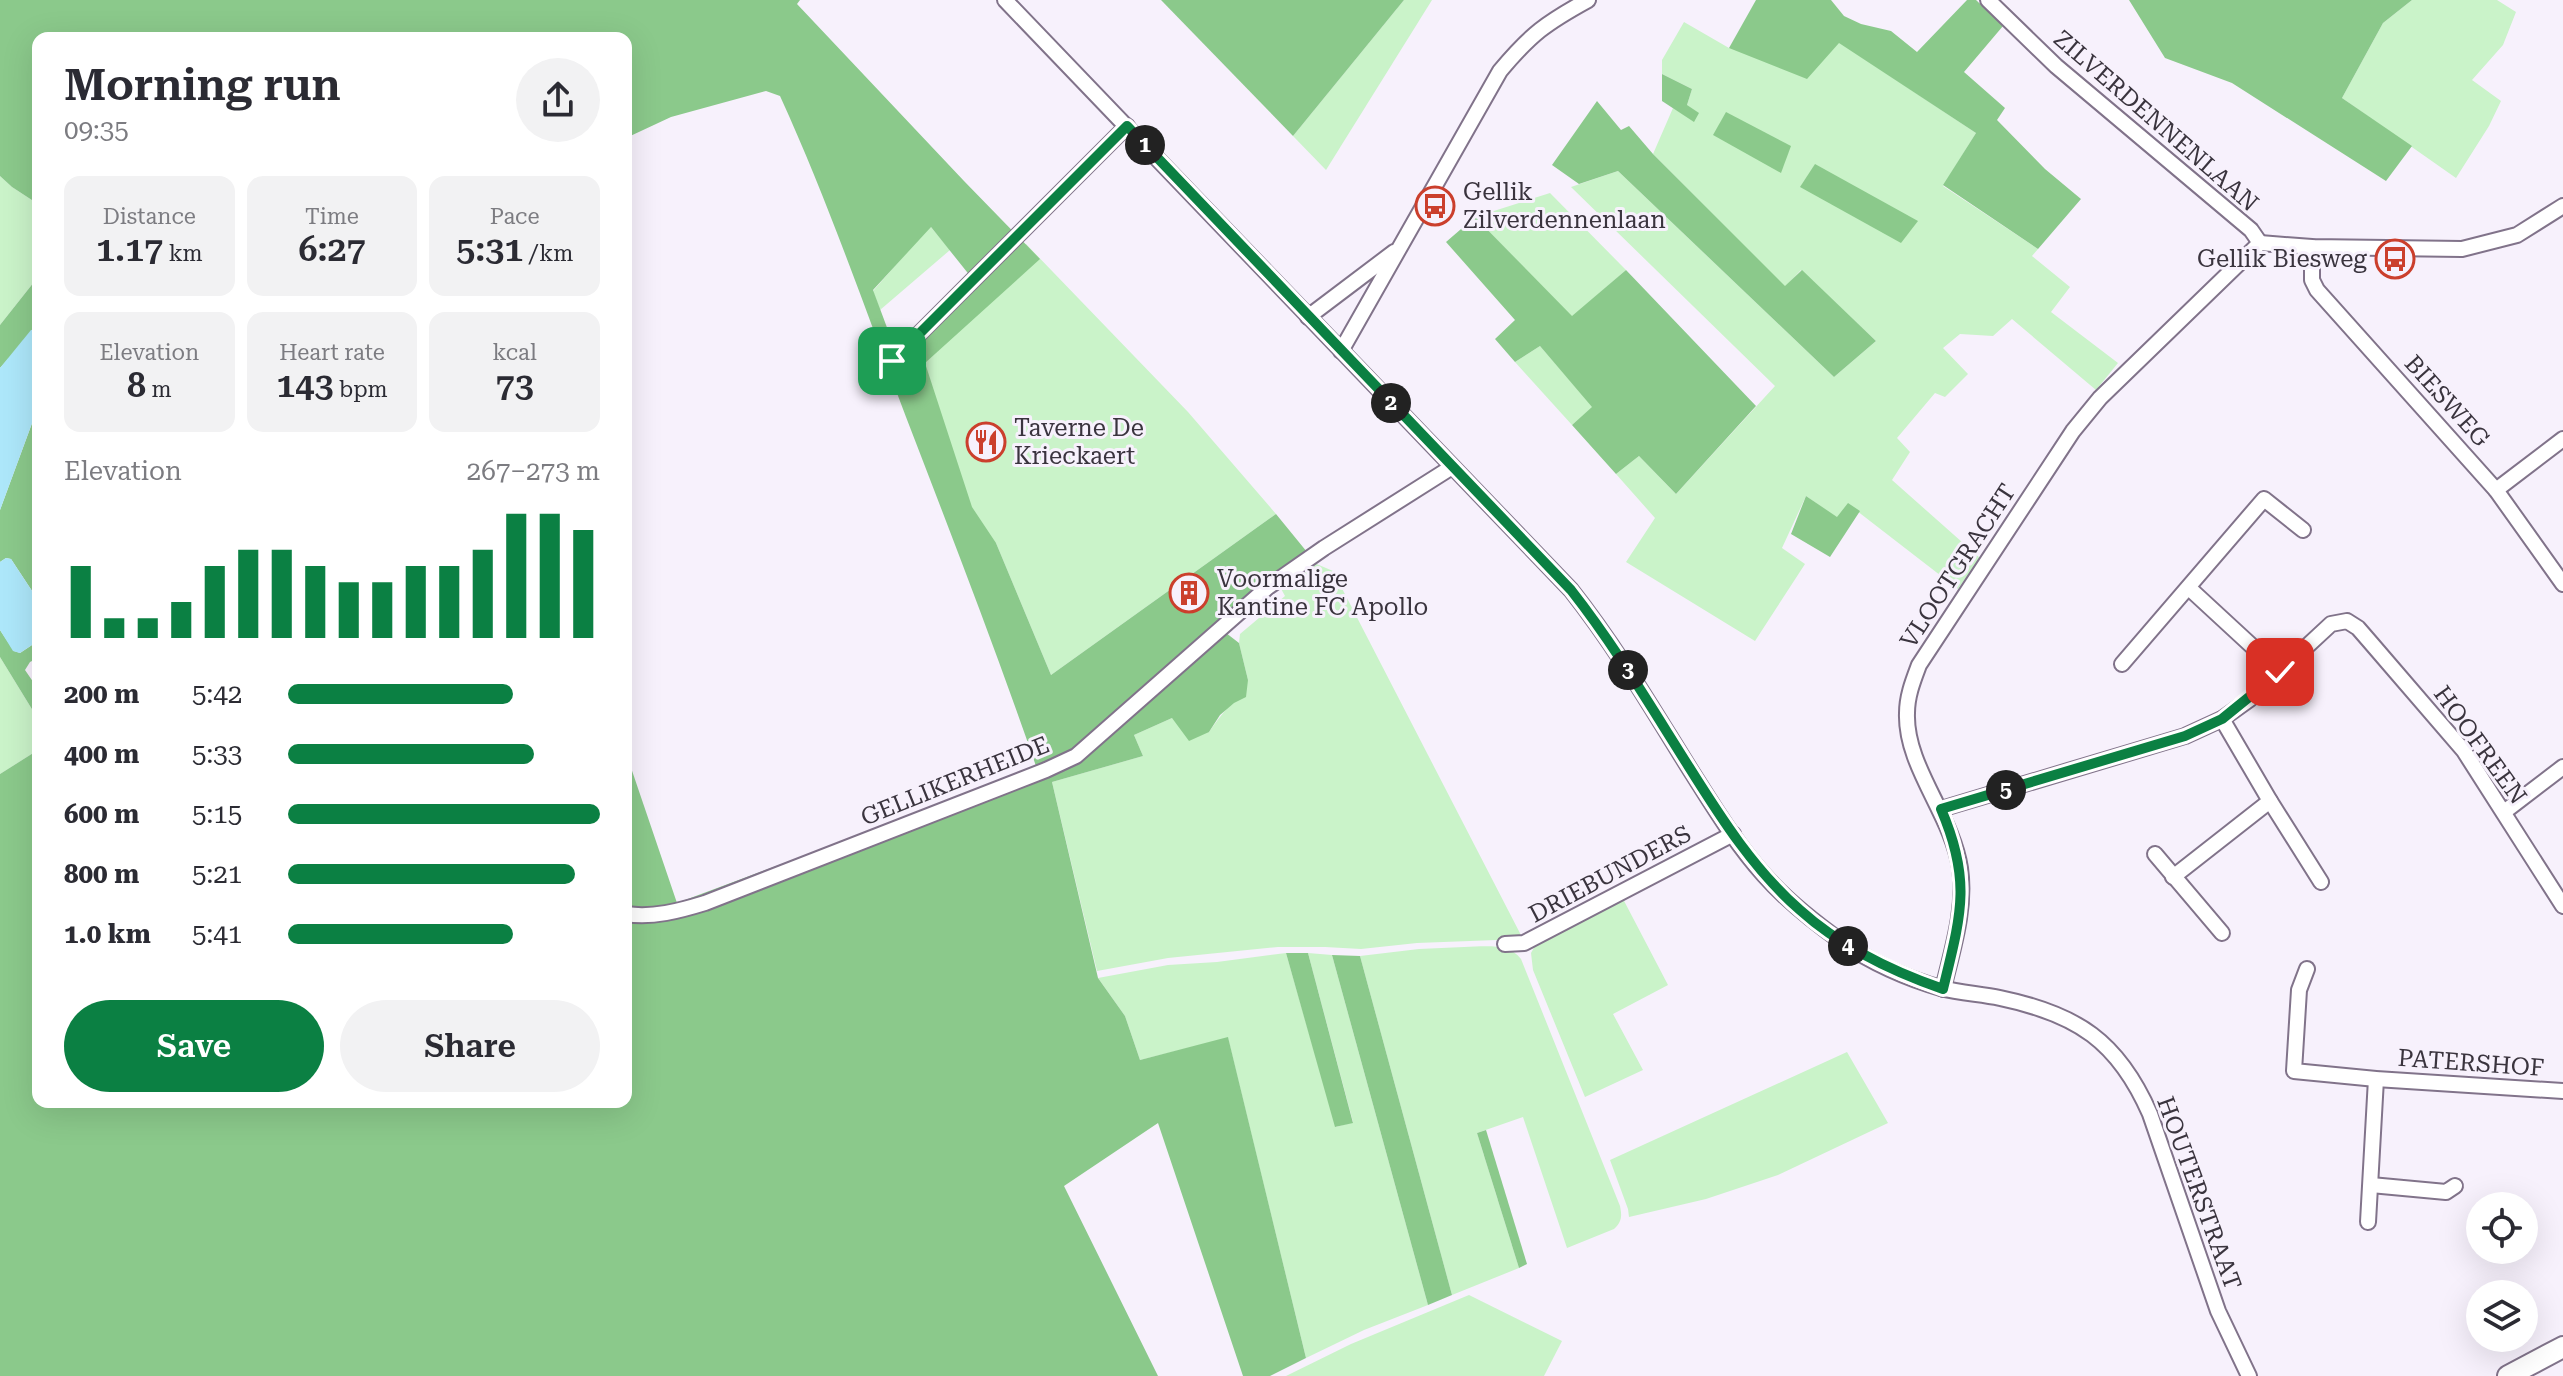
<!DOCTYPE html>
<meta charset="utf-8">
<style>
:root{--surface:#fff;--page:#f2f2f3;--text:#2b2b33;--muted:#7c7c81;--accent:#0b8043}
body{margin:0;font-family:"Roboto Serif",serif;background:var(--page);color:var(--text);height:100vh;display:flex;flex-direction:column;font-size:30px;white-space:nowrap}
*{box-sizing:border-box;margin:0}
p{font-size:26px;color:var(--muted)}
.icon{flex:none;width:44px;height:44px;fill:none;stroke:currentColor;stroke-width:2;stroke-linecap:round;stroke-linejoin:round}
.map{position:relative;flex:1;overflow:hidden}
.drawer{position:absolute;left:32px;top:32px;width:600px;height:1076px;display:flex;flex-direction:column;background:var(--surface);border-radius:16px;box-shadow:0 8px 32px #0002}
.drawer>*{flex:none}
.buttons{position:absolute;left:2466px;top:1192px;display:grid;gap:16px}
.buttons a{display:grid;place-items:center;width:72px;height:72px;border-radius:50%;background:var(--surface);box-shadow:0 8px 32px #0002;font-size:40px}
.pin{position:absolute;display:grid;place-items:center;width:68px;height:68px;color:#fff;margin:-34px;border-radius:16px;box-shadow:0 4px 12px #0006}
.km{position:absolute;width:40px;height:40px;margin:-20px;border-radius:50%;background:#222;color:#fff;font-size:22px;line-height:40px;text-align:center}
.round{display:grid;place-items:center;flex:none;width:84px;height:84px;border-radius:42px;background:var(--page)}
.summary{display:flex;align-items:center;justify-content:space-between;height:136px;padding:0 32px}
h1{font-size:44px;font-weight:600;line-height:60px}
.stats{display:grid;grid-template-columns:repeat(3,1fr);gap:12px;height:136px;padding:8px 32px}
.stats div{display:grid;align-content:center;border-radius:16px;background:var(--page);text-align:center}
.stats b{font-size:34px;font-weight:600}
.stats small{font-size:22px;font-weight:400}
.stats p{font-size:22px}
.chart{height:224px;padding:16px 32px}
.chart p{display:flex;justify-content:space-between}
.chart svg{width:100%;height:144px;margin-top:8px;stroke:var(--accent);stroke-width:6}
.cta{display:flex;gap:16px;margin-top:auto;padding:16px 32px}
.cta a{flex:1;height:92px;border-radius:48px;background:var(--accent);color:#fff;font-size:32px;font-weight:600;line-height:92px;text-align:center}
.cta a+a{background:var(--page);color:var(--text)}
ul{padding:0 32px;list-style:none;font-size:26px}
li{display:grid;grid-template-columns:128px 96px 1fr;align-items:center;height:60px}
li i{height:20px;border-radius:10px;background:var(--accent)}
.map>svg:first-child{display:block}
.green{fill:#caf3c9}
.forest{fill:#8bc98b;fill-rule:evenodd}
.water{fill:#ade7fa}
.lines{fill:none;stroke-linecap:round;stroke-linejoin:round}
.street-casing{stroke:#81738a;stroke-width:18}
.secondary-casing{stroke:#81738a;stroke-width:24}
.street{stroke:#fff;stroke-width:14}
.secondary{stroke:#fff;stroke-width:20}
.route-casing{stroke:#fff;stroke-width:16}
.route{stroke:#0b8043;stroke-width:10}
.labels{text-anchor:middle;stroke-width:6;stroke-linejoin:round;paint-order:stroke}
.street-label{font-size:24px;fill:#3a343e;stroke:#f7f1fc}
.poi-label{font-size:24px;fill:#3a343e;stroke:#f7f1fc;text-anchor:start}
</style>
<div class="map">
<svg width="2563" height="1376" viewBox="0 0 2563 1376">
<rect width="100%" height="100%" fill="#f7f1fc"/>
<g class="green">
<polygon points="1404,0 1432,0 1326,170 1293,136"/>
<polygon points="2412,0 2497,0 2516,12 2503,45 2472,80 2501,101 2489,126 2456,178 2342,98 2383,23"/>
<polygon points="1684,22 1729,48 1839,42 1976,133 1943,186 2038,249 2032,256 2070,287 2051,312 2118,363 2096,390 2012,319 1993,336 1960,334 1943,348 1968,374 1945,397 1935,393 1897,438 1910,452 1892,480 1980,558 1958,589 1848,504 1837,518 1806,496 1782,548 1805,564 1755,641 1626,562 1655,518 1616,474 1639,456 1676,494 1775,386 1571,187 1618,171 1834,377 1876,341 1801,270 1785,287 1653,154 1673,108 1694,121 1687,105 1692,89 1662,74 1662,60"/>
<polygon points="0,176 12,187 38,204 38,277 0,325"/>
<polygon points="1550,193 1626,270 1572,317 1475,217"/>
<polygon points="930,226 950,250 880,310 873,291"/>
<polygon points="1026,244 1188,412 1276,514 1051,675 996,543 971,553 902,369"/>
<polygon points="1540,346 1593,407 1572,425 1515,362"/>
<path d="M1312 562 1333 571 1523 939 1417 943 1361 949 1325 947H1278L1168 958 1097 971 1052 782 1143 756 1134 735 1172 718 1209 732C1221 714 1236 699 1248 680L1239 643 1240 634 1285 596 1279 585Z"/>
<polygon points="0,657 38,719 38,750 0,774"/>
<polygon points="1622,897 1668,985 1613,1014 1643,1070 1585,1097 1533,970 1531,953 1536,944"/>
<path d="M1464 947C1483 947 1508 942 1521 959L1620 1206C1622 1216 1622 1222 1614 1229L1567 1248 1523 1117 1477 1133 1519 1268 1452 1295 1360 956 1419 949Z"/>
<polygon points="1286,953 1336,1127 1353,1122 1308,953 1332,955 1428,1305 1364,1330 1306,1358 1228,1038 1140,1060 1125,1016 1098,978 1168,965 1217,962"/>
<polygon points="1847,1052 1888,1123 1778,1175 1706,1199 1629,1217 1628,1209 1610,1160"/>
<polygon points="1469,1295 1562,1341 1544,1376 1286,1376 1351,1344"/>
</g>
<g class="forest">
<path d="M0 0H800L797 4 964 181 1040 259 925 363 972 507 996 543 1051 675 1276 514 1307 552 1217 626 1239 643 1248 680 1246 697 1234 703 1220 715 1209 732 1189 741 1172 718 1134 735 1143 756 1052 782 1098 978 1125 1016 1140 1060 1228 1037 1306 1358 1270 1376H1243L1158 1123 1064 1186 1158 1376H0V774L38 750V1102H626V753L677 903 1037 769C996 650 951 534 906 417 865 309 828 201 780 96L766 91 671 117 626 138V38H38V204L12 187 0 176ZM931 227 971 277 895 349 873 290Z"/>
<polygon points="1161,0 1404,0 1293,136"/>
<polygon points="1756,0 1831,0 1844,16 1861,24 1891,31 1917,52 1967,0 1976,0 2003,26 1964,72 2005,108 1997,120 2045,169 2081,199 2038,249 1943,185 1976,133 1839,43 1807,79 1729,48"/>
<polygon points="2129,0 2412,0 2383,23 2342,98 2412,146 2386,181 2232,83 2165,58"/>
<polygon points="1662,74 1692,89 1687,105 1699,113 1694,122 1662,101"/>
<polygon points="1597,101 1621,130 1629,126 1653,154 1785,286 1802,270 1876,341 1834,377 1618,171 1579,184 1552,165"/>
<polygon points="1726,112 1791,146 1781,173 1713,135"/>
<polygon points="1815,164 1918,221 1901,243 1800,187"/>
<polygon points="1475,217 1572,316 1626,270 1756,406 1676,494 1639,456 1616,474 1572,425 1592,407 1540,346 1515,362 1495,339 1515,320 1446,242"/>
<polygon points="38,277 38,329 35,329 0,368 0,325"/>
<polygon points="38,407 38,600 11,559 6,558 0,562 0,510"/>
<polygon points="1806,496 1837,517 1848,503 1860,511 1830,557 1791,534"/>
<polygon points="0,630 14,651 20,653 38,641 38,658 30,662 25,670 38,689 38,719 0,657"/>
<polygon points="1286,953 1308,953 1353,1123 1335,1127"/>
<polygon points="1332,955 1360,956 1452,1295 1428,1305"/>
<polygon points="1486,1130 1527,1264 1519,1268 1477,1133"/>
</g>
<g class="water">
<polygon points="38,329 38,407 0,510 0,368 31,330"/>
<polygon points="6,558 11,559 38,600 38,641 20,653 13,651 0,630 0,562"/>
</g>
<g class="lines">
<g class="street-casing">
<g id="street">
<path d="M1005 0 1571 590C1616 647 1653 710 1691 771 1714 807 1736 844 1764 875 1787 901 1814 922 1842 942 1870 962 1908 979 1941 988 1960 993 1981 994 2000 998 2077 1014 2118 1041 2150 1114L2218 1311 2249 1376"/>
<polyline points="1988,0 2056,66 2251,230 2260,243"/>
<polyline points="2260,243 2312,247 2462,249 2517,235 2563,206"/>
<polyline points="2312,247 2312,280 2317,290 2496,490 2563,584"/>
<polyline points="1308,317 1394,252"/>
<path d="M1341 351 1500 71C1531 34 1546 23 1588 0"/>
<polyline points="892,361 1127,126"/>
<polyline points="2496,490 2563,439"/>
<polyline points="2189,588 2280,672"/>
<polyline points="2122,664 2264,499 2303,530"/>
<polyline points="2222,719 2270,801 2321,882"/>
<polyline points="1941,809 2185,736 2222,719 2250,699 2331,624 2347,621 2358,628 2371,643 2464,751 2563,906"/>
<polyline points="2504,812 2563,767"/>
<polyline points="2155,854 2222,933"/>
<polyline points="2173,877 2270,801"/>
<path d="M626 914C653 918 679 911 705 903L1046 770 1076 756 1268 587 1324 548 1452 467"/>
<polyline points="1505,944 1524,943 1733,834"/>
<polyline points="2307,969 2299,990 2294,1071 2376,1079 2563,1091"/>
<path d="M1943 989C1952 950 1966 909 1960 868 1952 815 1905 766 1907 713 1907 696 1913 681 1919 665L2073 431 2100 398 2260 243"/>
<polyline points="2371,1185 2446,1192 2455,1186"/>
<polyline points="2368,1222 2376,1079"/>
</g>
</g>
<g class="secondary-casing">
<polyline id="secondary" points="2508,1376 2563,1347"/>
</g>
<use href="#street" class="street"/>
<use href="#secondary" class="secondary"/>
</g>
<g class="lines">
<g class="route-casing">
<path id="route" d="M892 361 1127 126 1571 590C1615 646 1651 707 1689 767 1721 818 1754 870 1800 910 1841 947 1891 971 1943 989 1961 915 1972 881 1941 809L2185 736 2222 719 2280 672"/>
</g>
<use href="#route" class="route"/>
</g>
<defs>
<g id="bus-ring" transform="scale(2)"><circle r="9.5" fill="#f7f1fc" stroke="#cb3f2c" stroke-width="1.5"/><path d="M-5-6H5V4H4V6H2V4H-2V6H-4V4H-5ZM-3.5-4V0h7V-4ZM-3.5 1.2v1.5H-2V1.2ZM2 1.2v1.5H3.5V1.2Z" fill="#cb3f2c"/></g>
<g id="restaurant-ring" transform="scale(2)"><circle r="9.5" fill="#f7f1fc" stroke="#cb3f2c" stroke-width="1.5"/><path d="M-5-6h1v4h1v-4h1v4h1v-4h1v5L-1.5 .5V6h-2V.5L-5-1ZM5-6V6H3V1.5H1.5Q1.5-4 5-6Z" fill="#cb3f2c"/></g>
<g id="building-ring" transform="scale(2)"><circle r="9.5" fill="#f7f1fc" stroke="#cb3f2c" stroke-width="1.5"/><path d="M-4-6H4V6H1V3H-1V6H-4ZM-2.5-4.3h1.7v1.8h-1.7ZM.8-4.3h1.7v1.8H.8ZM-2.5-1h1.7V.8h-1.7ZM.8-1h1.7V.8H.8Z" fill="#cb3f2c"/></g>
</defs>
<g fill-rule="evenodd">
<use href="#bus-ring" x="1435" y="206"/>
<use href="#bus-ring" x="2395" y="259"/>
<use href="#restaurant-ring" x="986" y="442"/>
<use href="#building-ring" x="1189" y="593"/>
</g>
<g class="labels">
<g class="street-label">
<text transform="translate(2156 121) rotate(41)" y="8">ZILVERDENNENLAAN</text>
<text transform="translate(2447 401) rotate(48)" y="8">BIESWEG</text>
<text transform="translate(1958 566) rotate(-57)" y="8">VLOOTGRACHT</text>
<text transform="translate(2480 745) rotate(54)" y="8">HOOFREEN</text>
<text transform="translate(955 781) rotate(-22)" y="8">GELLIKERHEIDE</text>
<text transform="translate(1610 874) rotate(-28)" y="8">DRIEBUNDERS</text>
<text transform="translate(2471 1063) rotate(4)" y="8">PATERSHOF</text>
<text transform="translate(2199 1193) rotate(70)" y="8">HOUTERSTRAAT</text>
</g>
<g class="poi-label">
<text x="1463" y="200">Gellik<tspan x="1463" dy="28">Zilverdennenlaan</tspan></text>
<text x="2367" y="267" text-anchor="end">Gellik Biesweg</text>
<text x="1014" y="436">Taverne De<tspan x="1014" dy="28">Krieckaert</tspan></text>
<text x="1217" y="587">Voormalige<tspan x="1217" dy="28">Kantine FC Apollo</tspan></text>
</g>
</g>
</svg>
<div class="buttons">
<a><svg class="icon" aria-label="locate" viewBox="0 0 24 24"><circle cx="12" cy="12" r="6"/><path d="M12 2v4M12 18v4M2 12h4M18 12h4"/></svg></a>
<a><svg class="icon" aria-label="layers" viewBox="0 0 24 24"><path d="M12 4l9 5-9 5-9-5zM3 14l9 5 9-5"/></svg></a>
</div>
<div class="pin" style="left:892px;top:361px;background:#1e9e55"><svg class="icon" aria-label="arrive" viewBox="0 0 24 24"><path d="M6 21V4h12l-3 4 3 4H6"/></svg></div>
<div class="pin" style="left:2280px;top:672px;background:#d93025"><svg class="icon" aria-label="check" viewBox="0 0 24 24"><path d="M5 12l5 5 9-10"/></svg></div>
<b class="km" style="left:1145px;top:145px">1</b>
<b class="km" style="left:1391px;top:403px">2</b>
<b class="km" style="left:1628px;top:670px">3</b>
<b class="km" style="left:1848px;top:946px">4</b>
<b class="km" style="left:2006px;top:790px">5</b>
<section class="drawer">
<div class="summary"><div><h1>Morning run</h1><p>09:35</p></div><a class="round"><svg class="icon" aria-label="share" viewBox="0 0 24 24"><path d="M12 15V3M7 8l5-5 5 5M5 13v7h14v-7"/></svg></a></div>
<div class="stats">
<div><p>Distance</p><b>1.17<small> km</small></b></div>
<div><p>Time</p><b>6:27</b></div>
<div><p>Pace</p><b>5:31<small> /km</small></b></div>
</div>
<div class="stats">
<div><p>Elevation</p><b>8<small> m</small></b></div>
<div><p>Heart rate</p><b>143<small> bpm</small></b></div>
<div><p>kcal</p><b>73</b></div>
</div>
<div class="chart"><p><span>Elevation</span>267–273 m</p>
<svg viewBox="0 0 160 44" preserveAspectRatio="none"><path d="M5 44V22M15 44V38M25 44V38M35 44V33M45 44V22M55 44V17M65 44V17M75 44V22M85 44V27M95 44V27M105 44V22M115 44V22M125 44V17M135 44V6M145 44V6M155 44V11"/></svg>
</div>
<ul>
<li><b>200 m</b>5:42<i style="width:72%"></i></li>
<li><b>400 m</b>5:33<i style="width:79%"></i></li>
<li><b>600 m</b>5:15<i style="width:100%"></i></li>
<li><b>800 m</b>5:21<i style="width:92%"></i></li>
<li><b>1.0 km</b>5:41<i style="width:72%"></i></li>
</ul>
<div class="cta"><a>Save</a><a>Share</a></div>
</section>
</div>
